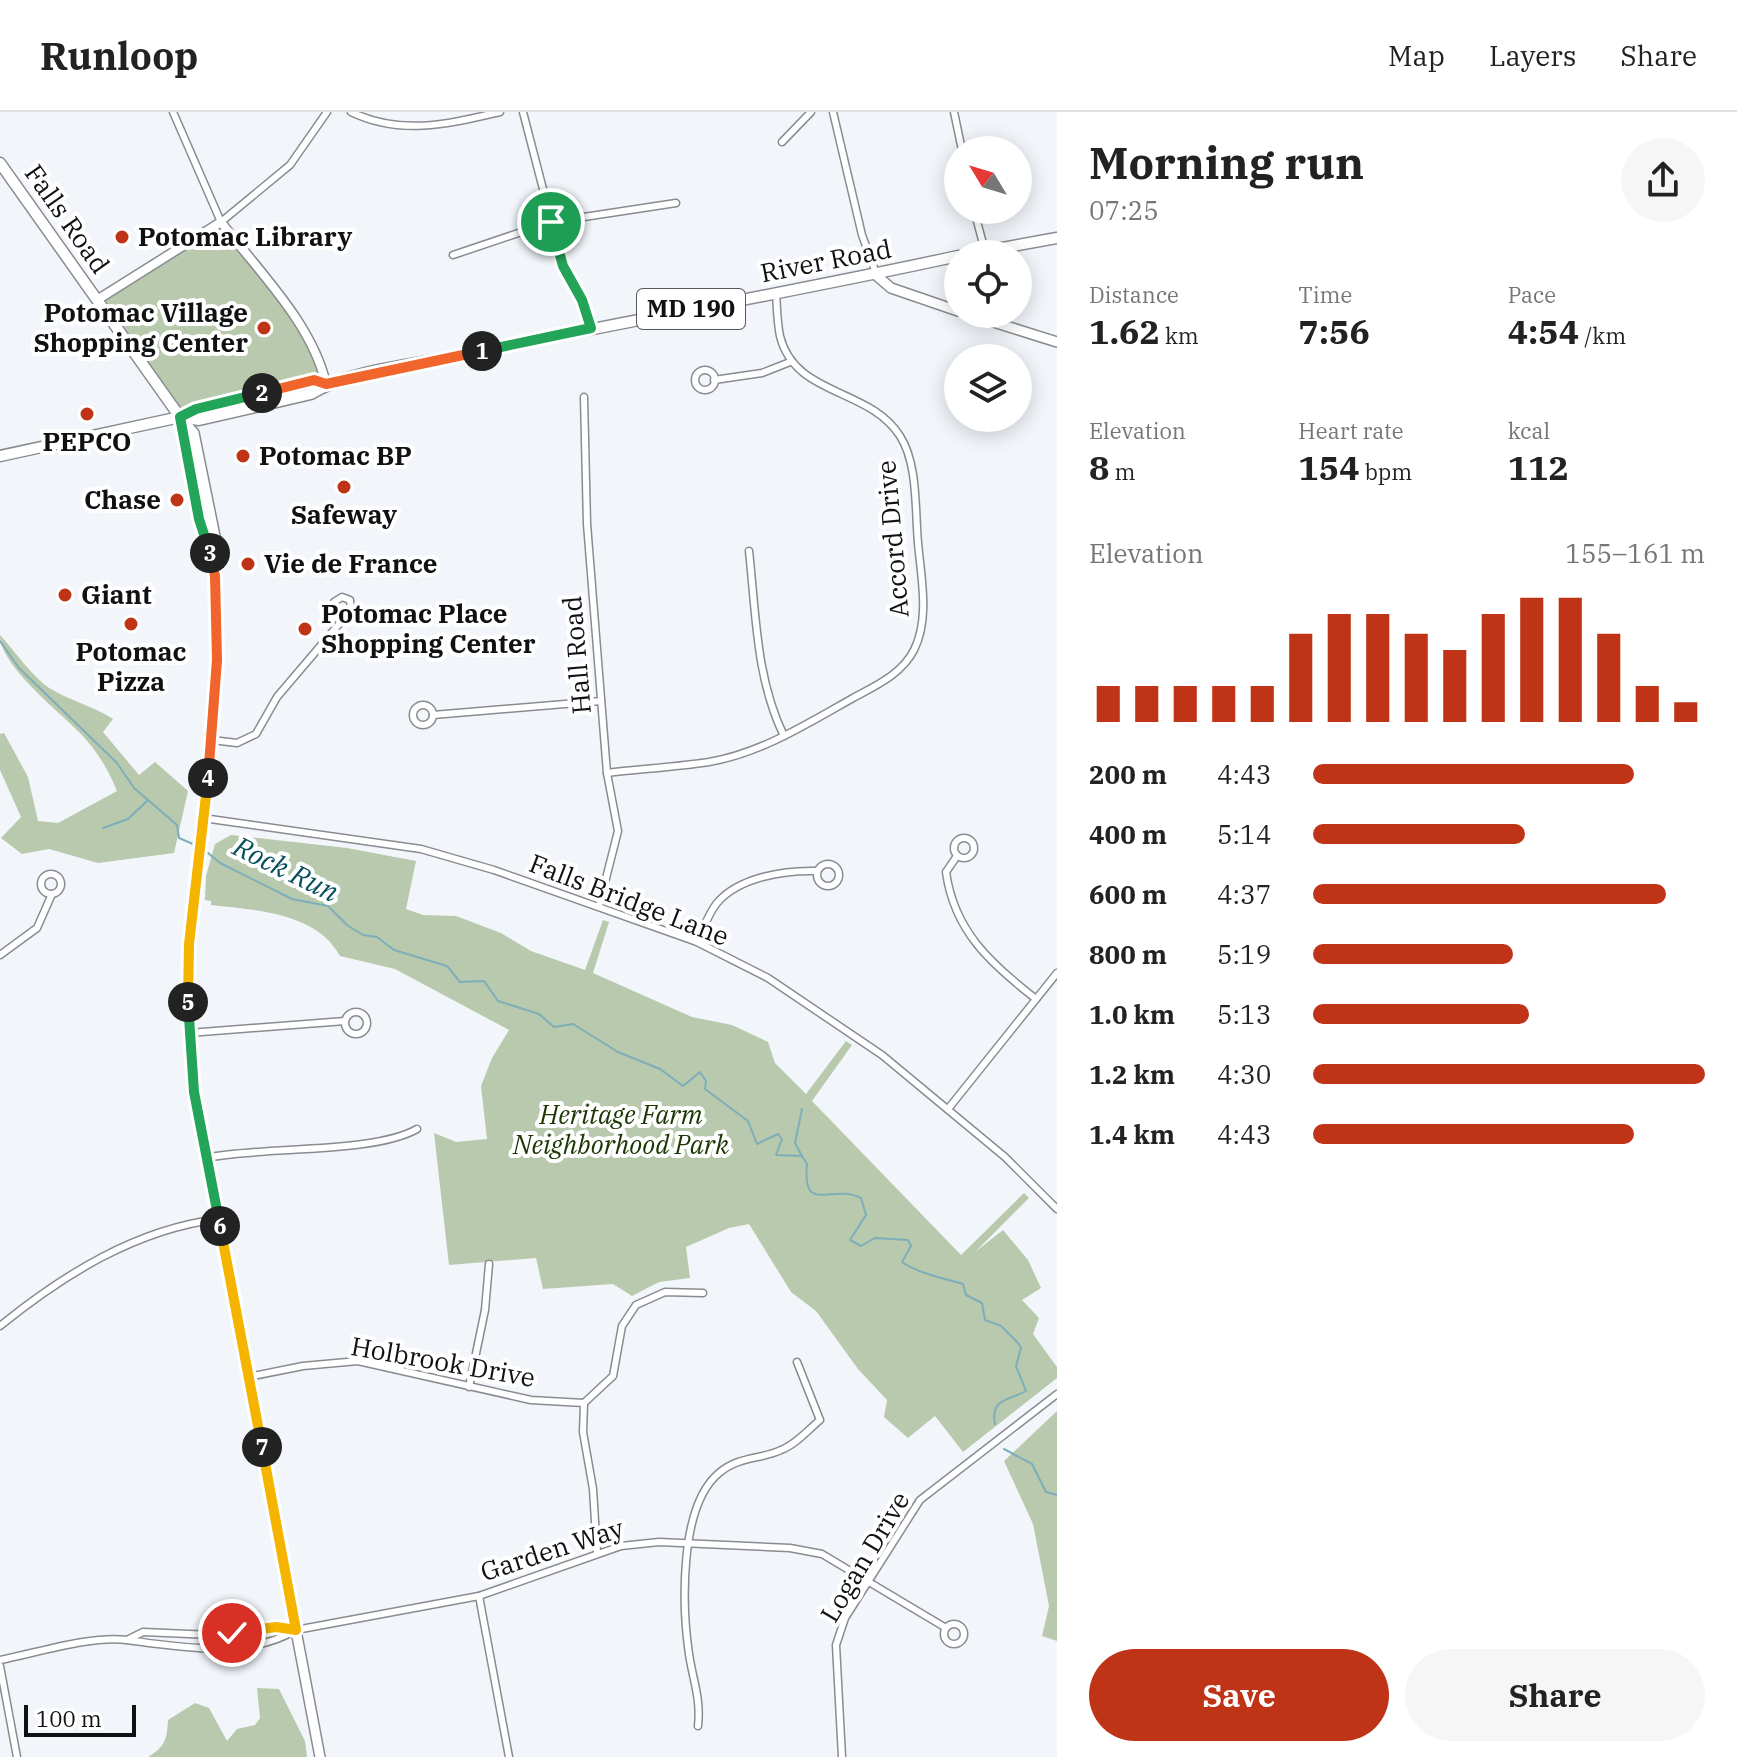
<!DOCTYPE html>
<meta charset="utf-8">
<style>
:root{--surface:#fff;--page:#f6f6f6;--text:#222;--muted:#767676;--line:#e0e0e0;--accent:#bf3416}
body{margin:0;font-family:"IBM Plex Serif",serif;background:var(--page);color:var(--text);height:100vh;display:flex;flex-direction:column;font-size:30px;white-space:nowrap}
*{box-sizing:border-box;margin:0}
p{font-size:26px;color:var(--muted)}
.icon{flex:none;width:44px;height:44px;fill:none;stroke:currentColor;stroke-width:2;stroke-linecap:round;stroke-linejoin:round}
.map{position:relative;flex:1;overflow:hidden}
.details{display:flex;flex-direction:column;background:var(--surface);width:680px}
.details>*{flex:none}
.needle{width:52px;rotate:308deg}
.controls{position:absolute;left:944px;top:24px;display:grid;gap:16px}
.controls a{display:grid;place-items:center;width:88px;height:88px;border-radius:50%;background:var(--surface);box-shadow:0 4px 20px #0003;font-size:40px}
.scale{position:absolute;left:24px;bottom:20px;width:112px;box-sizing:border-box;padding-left:8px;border:4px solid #101113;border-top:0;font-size:22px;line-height:28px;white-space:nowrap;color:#101113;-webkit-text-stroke:6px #fff;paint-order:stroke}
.pin{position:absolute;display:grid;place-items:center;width:68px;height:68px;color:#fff;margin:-34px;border:4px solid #fff;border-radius:50%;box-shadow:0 2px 8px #0007}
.km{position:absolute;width:40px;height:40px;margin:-20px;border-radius:50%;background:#222;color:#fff;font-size:22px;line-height:40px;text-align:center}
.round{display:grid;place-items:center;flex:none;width:84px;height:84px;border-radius:42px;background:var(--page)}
.overview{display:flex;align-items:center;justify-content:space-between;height:136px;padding:0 32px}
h1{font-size:44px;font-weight:700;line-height:60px}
.figures{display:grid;grid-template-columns:repeat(3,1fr);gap:12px;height:136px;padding:8px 32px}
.figures div{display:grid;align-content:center}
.figures b{font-size:34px;font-weight:700}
.figures small{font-size:22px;font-weight:400}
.figures p{font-size:22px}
.chart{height:224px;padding:16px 32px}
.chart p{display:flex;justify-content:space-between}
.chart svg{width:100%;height:144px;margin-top:8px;stroke:var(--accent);stroke-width:6}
.button{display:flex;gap:16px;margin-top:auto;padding:16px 32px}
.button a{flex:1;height:92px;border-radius:48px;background:var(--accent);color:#fff;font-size:32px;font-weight:700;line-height:92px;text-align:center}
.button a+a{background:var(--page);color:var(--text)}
ul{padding:0 32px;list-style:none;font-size:26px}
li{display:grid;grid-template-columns:128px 96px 1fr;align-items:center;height:60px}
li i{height:20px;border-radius:10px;background:var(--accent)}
header{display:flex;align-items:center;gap:48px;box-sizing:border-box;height:112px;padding:0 40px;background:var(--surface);border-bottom:2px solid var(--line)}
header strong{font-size:38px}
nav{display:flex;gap:44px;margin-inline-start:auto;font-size:28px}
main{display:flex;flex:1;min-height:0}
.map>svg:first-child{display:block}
.green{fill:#b8c9ad}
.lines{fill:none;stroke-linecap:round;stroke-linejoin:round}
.stream{stroke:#7eaeba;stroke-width:2}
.minor-casing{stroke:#888c91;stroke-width:9}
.tertiary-casing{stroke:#888c91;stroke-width:11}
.secondary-casing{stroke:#888c91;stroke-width:12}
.primary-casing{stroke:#888c91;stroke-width:13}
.minor{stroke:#fff;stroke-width:6}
.tertiary{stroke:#fff;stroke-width:8}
.secondary{stroke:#fff;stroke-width:9}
.primary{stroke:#fff;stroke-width:10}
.split-1-casing{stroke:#fff;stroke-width:16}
.split-2-casing{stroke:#fff;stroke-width:16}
.split-3-casing{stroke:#fff;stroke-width:16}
.split-4-casing{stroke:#fff;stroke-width:16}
.split-5-casing{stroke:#fff;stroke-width:16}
.split-6-casing{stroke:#fff;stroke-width:16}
.split-7-casing{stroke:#fff;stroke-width:16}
.split-8-casing{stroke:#fff;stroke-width:16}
.split-1{stroke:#22a559;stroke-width:10}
.split-2{stroke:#f0652b;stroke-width:10}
.split-3{stroke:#22a559;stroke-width:10}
.split-4{stroke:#f0652b;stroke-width:10}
.split-5{stroke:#f5b400;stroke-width:10}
.split-6{stroke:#22a559;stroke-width:10}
.split-7{stroke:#f5b400;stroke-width:10}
.split-8{stroke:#f5b400;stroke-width:10}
.poi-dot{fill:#bf3416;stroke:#fff;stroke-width:3}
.labels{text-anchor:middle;stroke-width:8;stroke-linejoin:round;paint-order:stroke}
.shield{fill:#fff;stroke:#58585a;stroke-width:2}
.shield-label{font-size:24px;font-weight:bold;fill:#101113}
.street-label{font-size:26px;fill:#101113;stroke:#fff}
.poi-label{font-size:26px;font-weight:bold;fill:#101113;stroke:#fff;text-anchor:start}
.park-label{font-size:26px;font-style:italic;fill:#1b3601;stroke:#fff}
.water-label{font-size:28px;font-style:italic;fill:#09505e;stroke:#fff}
</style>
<header>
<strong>Runloop</strong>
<nav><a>Map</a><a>Layers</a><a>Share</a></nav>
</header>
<main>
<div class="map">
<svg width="1057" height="1645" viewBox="0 0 1057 1645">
<rect width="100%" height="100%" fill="#f2f6fb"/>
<g class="green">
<polygon points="221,110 308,226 326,272 311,282 180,305 97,188"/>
<path d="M0 523C14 538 34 567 51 577 71 589 93 594 113 607L103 620 139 663 155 650 188 679 174 741 98 751 49 737 22 742 1 726 21 705 0 658V622L4 621 28 665 38 709 58 711 117 679C108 657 97 639 81 622 59 599 0 554 0 523Z"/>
<path d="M231 723 347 736 416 749 406 797 423 803 456 804 501 821 531 839 585 858 603 808 609 810 593 861 692 905 732 913 768 930 775 951 806 982 846 929 852 933 812 989 961 1143 1024 1081 1029 1086 975 1140 1003 1118 1028 1148 1041 1176 1022 1188 1039 1206 1033 1222 1057 1255V1266L963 1340 935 1304 908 1326 884 1305 887 1288 858 1257 816 1199 791 1180 749 1112 729 1116 686 1135 690 1166 659 1170 632 1184 613 1172 543 1177 536 1146 449 1153 434 1021 456 1030 487 1027 481 974 492 946 509 918 395 857 340 844C316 800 255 798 211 793V789L205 788 206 764 215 732Z"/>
<polygon points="1057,1299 1057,1529 1042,1524 1049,1494 1033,1412 1004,1349"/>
<path d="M257 1576 279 1577 305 1629 307 1645H148C165 1635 167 1627 168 1608L195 1591 209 1596 227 1629 237 1617 255 1613 260 1606Z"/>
</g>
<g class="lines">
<g class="stream">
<polyline points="0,529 19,556 117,651 134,676 177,713 179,726 193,732"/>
<polyline points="103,716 128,707 147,689"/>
<path d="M208 741 220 751 292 787 328 794 347 813 363 823 377 825 394 838 447 854 460 870 484 869 498 889 539 902 554 915 573 912 618 940 660 957 683 974 700 960 706 969 705 977 748 1009 757 1032 778 1022 782 1027 776 1043 802 1044 807 1052C802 1104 832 1071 861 1086L866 1103 850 1128 861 1134 875 1126 908 1128 911 1134 902 1150C918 1161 942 1166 963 1172L966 1183 982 1191 985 1208 1001 1214 1018 1231 1021 1236 1016 1254 1026 1279C1010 1288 990 1286 995 1312"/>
<polyline points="802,1044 795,1031 802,997"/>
<polyline points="1004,1337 1032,1352 1046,1380 1057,1383"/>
</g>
<g class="minor-casing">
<g id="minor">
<polyline points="173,0 221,110 290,53 327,0"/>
<path d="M351 0C401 24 448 12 500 0"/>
<polyline points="523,0 563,154 582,188 591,216"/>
<polyline points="833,0 862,123 876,161"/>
<polyline points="954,0 962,38"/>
<polyline points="782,30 811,0"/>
<polyline points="974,98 985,139"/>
<polyline points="453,143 551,110 676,91"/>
<circle cx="705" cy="268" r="10"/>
<polyline points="714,268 762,261 790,250"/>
<polyline points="584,285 587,412 607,661 618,719 599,794"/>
<path d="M749 439C756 502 756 567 784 624"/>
<circle cx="423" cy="603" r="10"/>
<polyline points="433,603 601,589"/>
<polyline points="212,628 237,631 256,622 277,585 351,498 350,488 342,485 334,490 334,496 344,503"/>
<path d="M607 661C641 657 675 655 709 650 761 641 807 612 853 586 875 574 902 562 914 538 930 506 921 465 918 431 915 398 918 352 900 324 869 275 795 285 780 224 777 210 777 195 776 181"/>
<polyline points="203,706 421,737 494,758 697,830 768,866 882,943 1005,1045 1057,1097"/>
<circle cx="964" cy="736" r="10"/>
<path d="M957 744 946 760C954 819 991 852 1036 887"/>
<circle cx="828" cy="763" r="11"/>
<circle cx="51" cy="772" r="10"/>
<path d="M697 830C703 818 708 802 717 791 739 765 785 758 817 759"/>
<polyline points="0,843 37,816 52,782"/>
<circle cx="356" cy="911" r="11"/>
<polyline points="189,921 345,909"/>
<polyline points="948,997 1057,861"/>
<path d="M206 1046C263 1034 373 1042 417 1017"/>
<path d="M0 1214C63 1163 136 1117 219 1107"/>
<polyline points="248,1265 303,1254 358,1249 531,1288 584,1291"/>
<polyline points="469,1275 485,1198 489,1152"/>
<polyline points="597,1441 593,1377 583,1320 584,1291 613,1264 622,1214 636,1193 665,1180 703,1181"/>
<polyline points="479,1484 509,1645"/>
<circle cx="954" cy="1522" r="10"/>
<polyline points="127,1528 143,1520 212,1523 276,1515 296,1518 479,1484 621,1434 659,1430 790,1436 822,1442 946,1516"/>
<path d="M0 1548C36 1541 92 1523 127 1528 179 1535 246 1547 294 1519"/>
<polyline points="0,1554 17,1645"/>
<path d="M698 1614C701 1586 693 1569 689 1542 682 1494 679 1394 719 1361 739 1344 759 1348 781 1338 795 1333 808 1318 820 1308L797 1250"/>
<polyline points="842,1645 836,1533 845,1506 920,1388 1057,1282"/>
</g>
</g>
<g class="tertiary-casing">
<path id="tertiary" d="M97 188 221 110C258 159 312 211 326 272"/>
</g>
<g class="secondary-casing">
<g id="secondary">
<polyline points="877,164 891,176 958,199"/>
<polyline points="968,202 1057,230"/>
<polyline points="180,305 199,407 215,464 217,548 212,628 189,832 189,921 194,980 320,1645"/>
<polyline points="180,305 194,321 216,429 212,444"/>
</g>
</g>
<g class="primary-casing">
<g id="primary">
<polyline points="0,51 180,305"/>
<polyline points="969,142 1057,126"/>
<path d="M180 305 199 308 311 282C353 256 426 251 475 241 636 207 798 179 958 144"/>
<polyline points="0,344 180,305 196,297 314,268 326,272"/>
</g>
</g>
<use href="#minor" class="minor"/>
<use href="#tertiary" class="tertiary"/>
<use href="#secondary" class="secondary"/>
<use href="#primary" class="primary"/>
</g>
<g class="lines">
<g class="split-1-casing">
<polyline id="split-1" points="482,239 591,216 582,188 563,154 551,110"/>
</g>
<g class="split-2-casing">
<polyline id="split-2" points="262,281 314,268 326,272 482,239"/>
</g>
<g class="split-3-casing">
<polyline id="split-3" points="210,441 199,407 180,305 196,297 262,281"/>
</g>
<g class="split-4-casing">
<polyline id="split-4" points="208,666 217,548 215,464 210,441"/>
</g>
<g class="split-5-casing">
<polyline id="split-5" points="188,890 189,832 208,666"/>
</g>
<g class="split-6-casing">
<polyline id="split-6" points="188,890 194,980 220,1114"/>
</g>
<g class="split-7-casing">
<polyline id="split-7" points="220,1114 262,1335"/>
</g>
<g class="split-8-casing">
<polyline id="split-8" points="232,1521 276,1515 296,1518 262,1335"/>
</g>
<use href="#split-1" class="split-1"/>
<use href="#split-2" class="split-2"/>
<use href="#split-3" class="split-3"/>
<use href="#split-4" class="split-4"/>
<use href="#split-5" class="split-5"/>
<use href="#split-6" class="split-6"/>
<use href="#split-7" class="split-7"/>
<use href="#split-8" class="split-8"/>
</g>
<g class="poi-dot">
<circle cx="122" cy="125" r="8"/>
<circle cx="264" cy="216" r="8"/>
<circle cx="87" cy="302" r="8"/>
<circle cx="243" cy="344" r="8"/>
<circle cx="344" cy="375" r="8"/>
<circle cx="177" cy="388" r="8"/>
<circle cx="248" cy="452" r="8"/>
<circle cx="65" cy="483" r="8"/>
<circle cx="131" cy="512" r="8"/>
<circle cx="305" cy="517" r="8"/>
</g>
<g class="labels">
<rect class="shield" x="637" y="177" width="108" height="40" rx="6"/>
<g class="shield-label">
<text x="691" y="205">MD 190</text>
</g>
<g class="street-label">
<text transform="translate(67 107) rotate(55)" y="9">Falls Road</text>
<text transform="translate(826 149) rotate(-11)" y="9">River Road</text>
<text transform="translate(893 427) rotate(-95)" y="9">Accord Drive</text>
<text transform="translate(577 543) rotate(-95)" y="9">Hall Road</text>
<text transform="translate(629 788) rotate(21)" y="9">Falls Bridge Lane</text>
<text transform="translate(443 1250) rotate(10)" y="9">Holbrook Drive</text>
<text transform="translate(552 1438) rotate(-18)" y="9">Garden Way</text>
<text transform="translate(865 1445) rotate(-59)" y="9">Logan Drive</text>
</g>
<g class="poi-label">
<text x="138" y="134">Potomac Library</text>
<text x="248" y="210" text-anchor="end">Potomac Village<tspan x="248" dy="30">Shopping Center</tspan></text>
<text x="87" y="339" text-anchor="middle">PEPCO</text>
<text x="259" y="353">Potomac BP</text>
<text x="161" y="397" text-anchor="end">Chase</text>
<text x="344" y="412" text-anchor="middle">Safeway</text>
<text x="264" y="461">Vie de France</text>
<text x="81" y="492">Giant</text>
<text x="321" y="511">Potomac Place<tspan x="321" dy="30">Shopping Center</tspan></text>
<text x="131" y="549" text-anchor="middle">Potomac<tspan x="131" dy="30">Pizza</tspan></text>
</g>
<g class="park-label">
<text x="621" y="1012">Heritage Farm<tspan x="621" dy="30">Neighborhood Park</tspan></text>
</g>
<g class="water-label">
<text transform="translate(286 757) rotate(26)" y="10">Rock Run</text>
</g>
</g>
</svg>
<div class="controls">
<a><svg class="needle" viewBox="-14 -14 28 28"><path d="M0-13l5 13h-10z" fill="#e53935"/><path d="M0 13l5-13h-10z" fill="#767676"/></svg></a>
<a><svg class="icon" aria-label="locate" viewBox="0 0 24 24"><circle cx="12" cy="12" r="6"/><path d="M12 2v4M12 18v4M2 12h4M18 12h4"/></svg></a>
<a><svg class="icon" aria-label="layers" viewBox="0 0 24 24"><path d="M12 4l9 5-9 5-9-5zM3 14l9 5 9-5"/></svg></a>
</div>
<div class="scale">100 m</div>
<div class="pin" style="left:551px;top:110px;background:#1e9e55"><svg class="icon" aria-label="arrive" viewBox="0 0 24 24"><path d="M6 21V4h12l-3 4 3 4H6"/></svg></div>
<div class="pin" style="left:232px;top:1521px;background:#d93025"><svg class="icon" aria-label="check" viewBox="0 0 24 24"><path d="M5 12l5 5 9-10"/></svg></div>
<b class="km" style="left:482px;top:239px">1</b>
<b class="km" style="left:262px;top:281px">2</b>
<b class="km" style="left:210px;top:441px">3</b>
<b class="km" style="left:208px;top:666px">4</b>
<b class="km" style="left:188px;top:890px">5</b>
<b class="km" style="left:220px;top:1114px">6</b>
<b class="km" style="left:262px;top:1335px">7</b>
</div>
<section class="details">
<div class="overview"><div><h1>Morning run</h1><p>07:25</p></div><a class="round"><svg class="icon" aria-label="share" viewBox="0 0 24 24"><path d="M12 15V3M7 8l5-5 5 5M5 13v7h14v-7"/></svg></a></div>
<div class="figures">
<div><p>Distance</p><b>1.62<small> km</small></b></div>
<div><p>Time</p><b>7:56</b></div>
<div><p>Pace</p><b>4:54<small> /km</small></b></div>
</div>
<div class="figures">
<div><p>Elevation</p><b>8<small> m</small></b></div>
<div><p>Heart rate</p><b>154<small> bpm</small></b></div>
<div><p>kcal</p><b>112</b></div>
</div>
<div class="chart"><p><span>Elevation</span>155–161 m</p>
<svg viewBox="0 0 160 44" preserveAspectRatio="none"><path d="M5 44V33M15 44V33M25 44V33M35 44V33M45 44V33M55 44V17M65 44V11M75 44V11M85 44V17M95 44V22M105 44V11M115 44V6M125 44V6M135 44V17M145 44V33M155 44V38"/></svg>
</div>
<ul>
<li><b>200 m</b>4:43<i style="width:82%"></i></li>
<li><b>400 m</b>5:14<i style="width:54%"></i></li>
<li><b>600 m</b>4:37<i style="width:90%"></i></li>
<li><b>800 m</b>5:19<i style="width:51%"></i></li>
<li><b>1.0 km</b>5:13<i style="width:55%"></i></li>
<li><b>1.2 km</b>4:30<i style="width:100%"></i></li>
<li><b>1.4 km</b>4:43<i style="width:82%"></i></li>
</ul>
<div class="button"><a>Save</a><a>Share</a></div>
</section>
</main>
